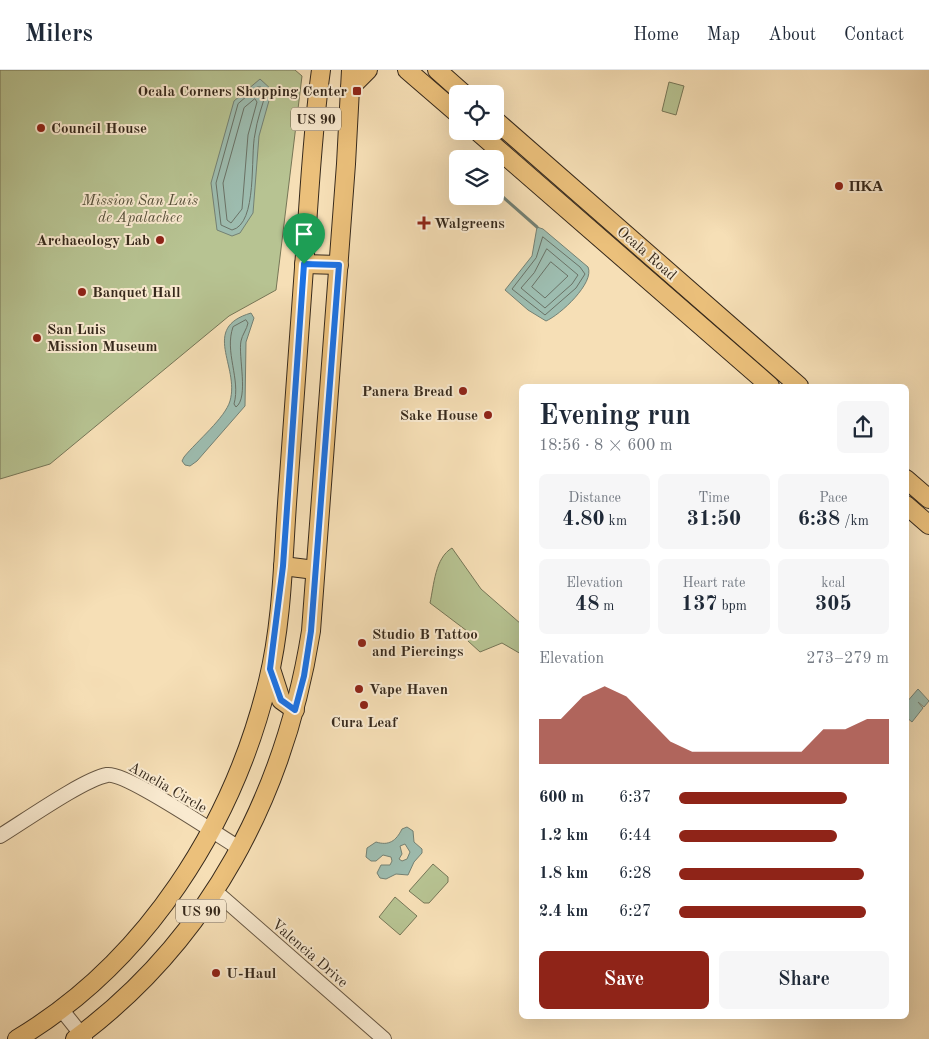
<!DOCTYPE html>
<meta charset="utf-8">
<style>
:root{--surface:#fff;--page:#f6f6f7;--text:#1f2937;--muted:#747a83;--line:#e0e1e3;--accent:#8f2418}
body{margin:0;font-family:"Old Standard TT",serif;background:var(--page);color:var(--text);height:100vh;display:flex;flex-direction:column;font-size:19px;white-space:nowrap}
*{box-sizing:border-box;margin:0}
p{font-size:16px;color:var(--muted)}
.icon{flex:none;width:28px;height:28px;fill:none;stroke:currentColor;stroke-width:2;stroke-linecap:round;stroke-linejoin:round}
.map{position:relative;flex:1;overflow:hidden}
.sheet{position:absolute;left:519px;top:314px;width:390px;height:635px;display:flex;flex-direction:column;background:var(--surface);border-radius:8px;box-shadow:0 5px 20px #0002}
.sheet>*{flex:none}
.controls{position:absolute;left:449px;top:15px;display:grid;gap:10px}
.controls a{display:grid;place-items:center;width:55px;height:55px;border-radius:8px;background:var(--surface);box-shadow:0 5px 20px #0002;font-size:25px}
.pin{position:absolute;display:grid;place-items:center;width:42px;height:42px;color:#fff;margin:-51px -21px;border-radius:50% 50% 50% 0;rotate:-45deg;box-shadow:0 0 5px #0007}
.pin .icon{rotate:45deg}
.round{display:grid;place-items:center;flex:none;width:52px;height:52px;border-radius:8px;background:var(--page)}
.summary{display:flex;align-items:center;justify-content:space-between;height:85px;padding:0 20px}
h1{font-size:28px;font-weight:700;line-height:38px}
.figures{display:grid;grid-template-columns:repeat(3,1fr);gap:8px;height:85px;padding:5px 20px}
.figures div{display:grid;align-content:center;border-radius:8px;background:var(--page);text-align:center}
.figures b{font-size:21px;font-weight:700}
.figures small{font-size:14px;font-weight:400}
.figures p{font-size:14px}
.chart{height:140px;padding:10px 20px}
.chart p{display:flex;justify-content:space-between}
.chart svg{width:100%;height:90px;margin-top:5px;fill:var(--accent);opacity:.7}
.action{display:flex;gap:10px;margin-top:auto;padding:10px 20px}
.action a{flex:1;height:58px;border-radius:8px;background:var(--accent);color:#fff;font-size:20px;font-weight:700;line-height:58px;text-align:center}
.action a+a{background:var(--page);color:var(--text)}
ul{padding:0 20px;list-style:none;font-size:16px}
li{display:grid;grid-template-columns:80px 60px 1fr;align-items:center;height:38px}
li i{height:12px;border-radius:6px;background:var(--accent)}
header{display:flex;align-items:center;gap:30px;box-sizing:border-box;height:70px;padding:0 25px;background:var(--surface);border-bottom:1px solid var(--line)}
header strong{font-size:24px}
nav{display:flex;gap:28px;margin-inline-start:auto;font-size:18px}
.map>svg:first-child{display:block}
.green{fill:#b7c392;stroke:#767657}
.water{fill:#9dbcaf;stroke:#748174;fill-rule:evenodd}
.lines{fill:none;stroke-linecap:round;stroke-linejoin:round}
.shore{stroke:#6a7266;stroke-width:1}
.stream{stroke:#748174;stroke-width:3}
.minor-casing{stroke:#665642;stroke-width:16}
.major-casing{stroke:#36291c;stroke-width:20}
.minor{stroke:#f9ead0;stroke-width:14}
.major{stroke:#ebc07b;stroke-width:18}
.route-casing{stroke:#fff;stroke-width:10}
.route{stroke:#1a73e8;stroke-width:6}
.poi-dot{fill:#8f2418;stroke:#f9ead0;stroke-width:2}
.labels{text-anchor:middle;stroke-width:4;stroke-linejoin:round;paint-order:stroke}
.shield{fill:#f9ead0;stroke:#706352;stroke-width:1}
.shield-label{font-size:14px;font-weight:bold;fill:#36291c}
.poi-label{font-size:15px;font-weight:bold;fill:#36291c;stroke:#f9ead0;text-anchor:start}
.park-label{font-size:15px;font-style:italic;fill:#56503a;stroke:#f9ead0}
.street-label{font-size:15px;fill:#36291c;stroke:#f9ead0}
</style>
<header>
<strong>Milers</strong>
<nav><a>Home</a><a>Map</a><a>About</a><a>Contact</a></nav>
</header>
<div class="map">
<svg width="929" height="969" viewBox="0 0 929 969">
<rect width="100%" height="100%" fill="#f6dfb6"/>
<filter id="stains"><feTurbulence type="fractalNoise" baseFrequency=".004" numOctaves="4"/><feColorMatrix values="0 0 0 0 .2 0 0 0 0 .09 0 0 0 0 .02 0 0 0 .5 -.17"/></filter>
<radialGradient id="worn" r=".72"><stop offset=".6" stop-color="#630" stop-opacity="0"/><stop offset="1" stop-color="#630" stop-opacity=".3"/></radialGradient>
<g class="green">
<polygon points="0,0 295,0 302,6 276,220 229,246 50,394 0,409"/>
<polygon points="669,12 684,16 676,45 662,41"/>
<path d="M452 478 481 519 521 554V584L502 573 480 582 468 571 467 561 430 533C434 515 435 488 452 478Z"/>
<polygon points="433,794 448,807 448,812 429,833 424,833 409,821"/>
<polygon points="395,827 417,846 400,865 379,847"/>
</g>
<g class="water">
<polygon points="260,9 272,20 259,66 253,143 240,163 232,166 217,160 211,113 234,31"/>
<path d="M537 157 543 159 588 197C595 213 560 245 546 251L528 240 505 220 532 186Z"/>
<path d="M251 243 254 248 246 272 245 336 197 391 190 396 185 395 182 391 184 387C197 371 225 348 230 331 240 296 200 258 251 243Z"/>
<polygon points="918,619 929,631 924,637 918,632 923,638 912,652 906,647 906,633"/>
<path d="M407 757 413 761 414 772 422 779V783L414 792 408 805 396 804 386 809 380 808 377 803 381 795H390L392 791 391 787 383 785 376 791H371L366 787 367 778 376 772C389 776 396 771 402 759ZM405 774 410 782 407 789 402 791 399 789 402 784 400 776Z"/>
</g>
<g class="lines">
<g class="shore">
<path d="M258 17H261L266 23C262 36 257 50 255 64 250 85 258 154 232 160L221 155 216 113 238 34Z"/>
<polygon points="255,29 257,32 248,65 242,139 231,153 227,150 223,113 244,38"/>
<polygon points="543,167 580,197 585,204 576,218 545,245 512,219 536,188"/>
<polygon points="547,179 578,205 572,214 545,238 521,218 534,203"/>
<polygon points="551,192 568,206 545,228 532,217"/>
<path d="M246 250 248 253C247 259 242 265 241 271 238 286 249 328 236 337L234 334C241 309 224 282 233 257Z"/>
</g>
<polyline class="stream" points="495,120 537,157"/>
<g class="minor-casing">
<g id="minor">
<path d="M0 766C23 752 84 709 107 705 127 702 217 765 241 779"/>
<polyline points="215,821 384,969"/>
<polyline points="61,939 85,969"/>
</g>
</g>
<g class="major-casing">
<g id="major">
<polyline points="407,0 458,44"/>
<polyline points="437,0 464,24"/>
<polyline points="350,18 368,0"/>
<polyline points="495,50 799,316"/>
<polyline points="477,61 770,316"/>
<polyline points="304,194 339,195"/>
<polyline points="906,409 929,429"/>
<polyline points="906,435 929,455"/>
<polyline points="283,496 315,500"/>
<polyline points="271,599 281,630 295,640"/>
<path d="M17 969C146 892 233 755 268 611 283 549 283 484 288 420 294 337 300 254 306 170 310 113 313 56 321 0"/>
<path d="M75 969C210 869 285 724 311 561L346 94 351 0"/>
</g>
</g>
<use href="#minor" class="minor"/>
<use href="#major" class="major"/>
</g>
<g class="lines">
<g class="route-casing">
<polygon id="route" points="304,194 339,195 311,561 304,606 295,640 281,630 270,599 283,496"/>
</g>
<use href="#route" class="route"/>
</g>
<g class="poi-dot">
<rect x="352" y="16" width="10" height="10" rx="2.5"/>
<circle cx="41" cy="58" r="5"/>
<circle cx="839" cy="116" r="5"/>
<path d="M421.5 145.5h5v5h5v5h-5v5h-5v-5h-5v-5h5z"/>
<circle cx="160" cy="170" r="5"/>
<circle cx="82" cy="222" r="5"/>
<circle cx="37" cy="268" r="5"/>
<circle cx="463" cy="321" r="5"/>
<circle cx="488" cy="345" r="5"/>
<circle cx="362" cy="573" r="5"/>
<circle cx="359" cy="619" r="5"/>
<circle cx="364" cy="635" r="5"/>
<circle cx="216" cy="903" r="5"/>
</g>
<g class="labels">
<g class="shield">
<rect x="291" y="37.5" width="50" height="23" rx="4"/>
<rect x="176" y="829.5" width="50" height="23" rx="4"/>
</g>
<g class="shield-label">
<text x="316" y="54">US 90</text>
<text x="201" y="846">US 90</text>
</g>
<g class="poi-label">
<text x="347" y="26" text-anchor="end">Ocala Corners Shopping Center</text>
<text x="51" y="63">Council House</text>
<text x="849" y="121">ΠΚΑ</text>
<text x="434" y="158">Walgreens</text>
<text x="150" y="175" text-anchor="end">Archaeology Lab</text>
<text x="92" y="227">Banquet Hall</text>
<text x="47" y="264">San Luis<tspan x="47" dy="17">Mission Museum</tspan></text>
<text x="453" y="326" text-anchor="end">Panera Bread</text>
<text x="478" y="350" text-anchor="end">Sake House</text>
<text x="372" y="569">Studio B Tattoo<tspan x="372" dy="17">and Piercings</tspan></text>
<text x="369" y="624">Vape Haven</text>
<text x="364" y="657" text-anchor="middle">Cura Leaf</text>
<text x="226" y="908">U-Haul</text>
</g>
<g class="park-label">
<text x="140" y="135">Mission San Luis<tspan x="140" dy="17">de Apalachee</tspan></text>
</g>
<g class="street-label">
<text transform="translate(647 183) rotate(41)" y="5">Ocala Road</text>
<text transform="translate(168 717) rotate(30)" y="5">Amelia Circle</text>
<text transform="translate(310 883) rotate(41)" y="5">Valencia Drive</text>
</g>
</g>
<rect width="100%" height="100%" filter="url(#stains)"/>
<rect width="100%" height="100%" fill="url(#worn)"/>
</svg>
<div class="controls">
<a><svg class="icon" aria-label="locate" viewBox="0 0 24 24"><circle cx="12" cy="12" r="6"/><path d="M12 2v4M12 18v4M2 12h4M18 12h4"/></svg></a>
<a><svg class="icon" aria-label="layers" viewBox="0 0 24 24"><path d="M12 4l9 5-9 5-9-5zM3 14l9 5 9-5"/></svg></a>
</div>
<div class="pin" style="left:304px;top:194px;background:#1e9e55"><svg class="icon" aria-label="arrive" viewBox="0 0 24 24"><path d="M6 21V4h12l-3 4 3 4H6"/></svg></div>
<section class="sheet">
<div class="summary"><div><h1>Evening run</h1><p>18:56 · 8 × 600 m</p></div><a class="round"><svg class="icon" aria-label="share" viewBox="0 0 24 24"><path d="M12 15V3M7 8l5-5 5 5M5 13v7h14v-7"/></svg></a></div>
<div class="figures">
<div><p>Distance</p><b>4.80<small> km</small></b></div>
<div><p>Time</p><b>31:50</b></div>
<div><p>Pace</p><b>6:38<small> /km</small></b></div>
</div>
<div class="figures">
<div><p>Elevation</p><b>48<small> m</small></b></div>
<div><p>Heart rate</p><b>137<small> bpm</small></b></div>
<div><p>kcal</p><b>305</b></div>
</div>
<div class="chart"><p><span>Elevation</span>273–279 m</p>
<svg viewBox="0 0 160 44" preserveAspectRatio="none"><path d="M0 44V22L10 22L20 11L30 6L40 11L50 22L60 33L70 38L80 38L90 38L100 38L110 38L120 38L130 27L140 27L150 22L160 22V44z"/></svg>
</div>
<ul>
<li><b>600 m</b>6:37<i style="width:80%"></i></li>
<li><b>1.2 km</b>6:44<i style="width:75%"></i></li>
<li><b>1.8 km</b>6:28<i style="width:88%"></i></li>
<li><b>2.4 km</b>6:27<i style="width:89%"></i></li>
</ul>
<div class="action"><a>Save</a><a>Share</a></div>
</section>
</div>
